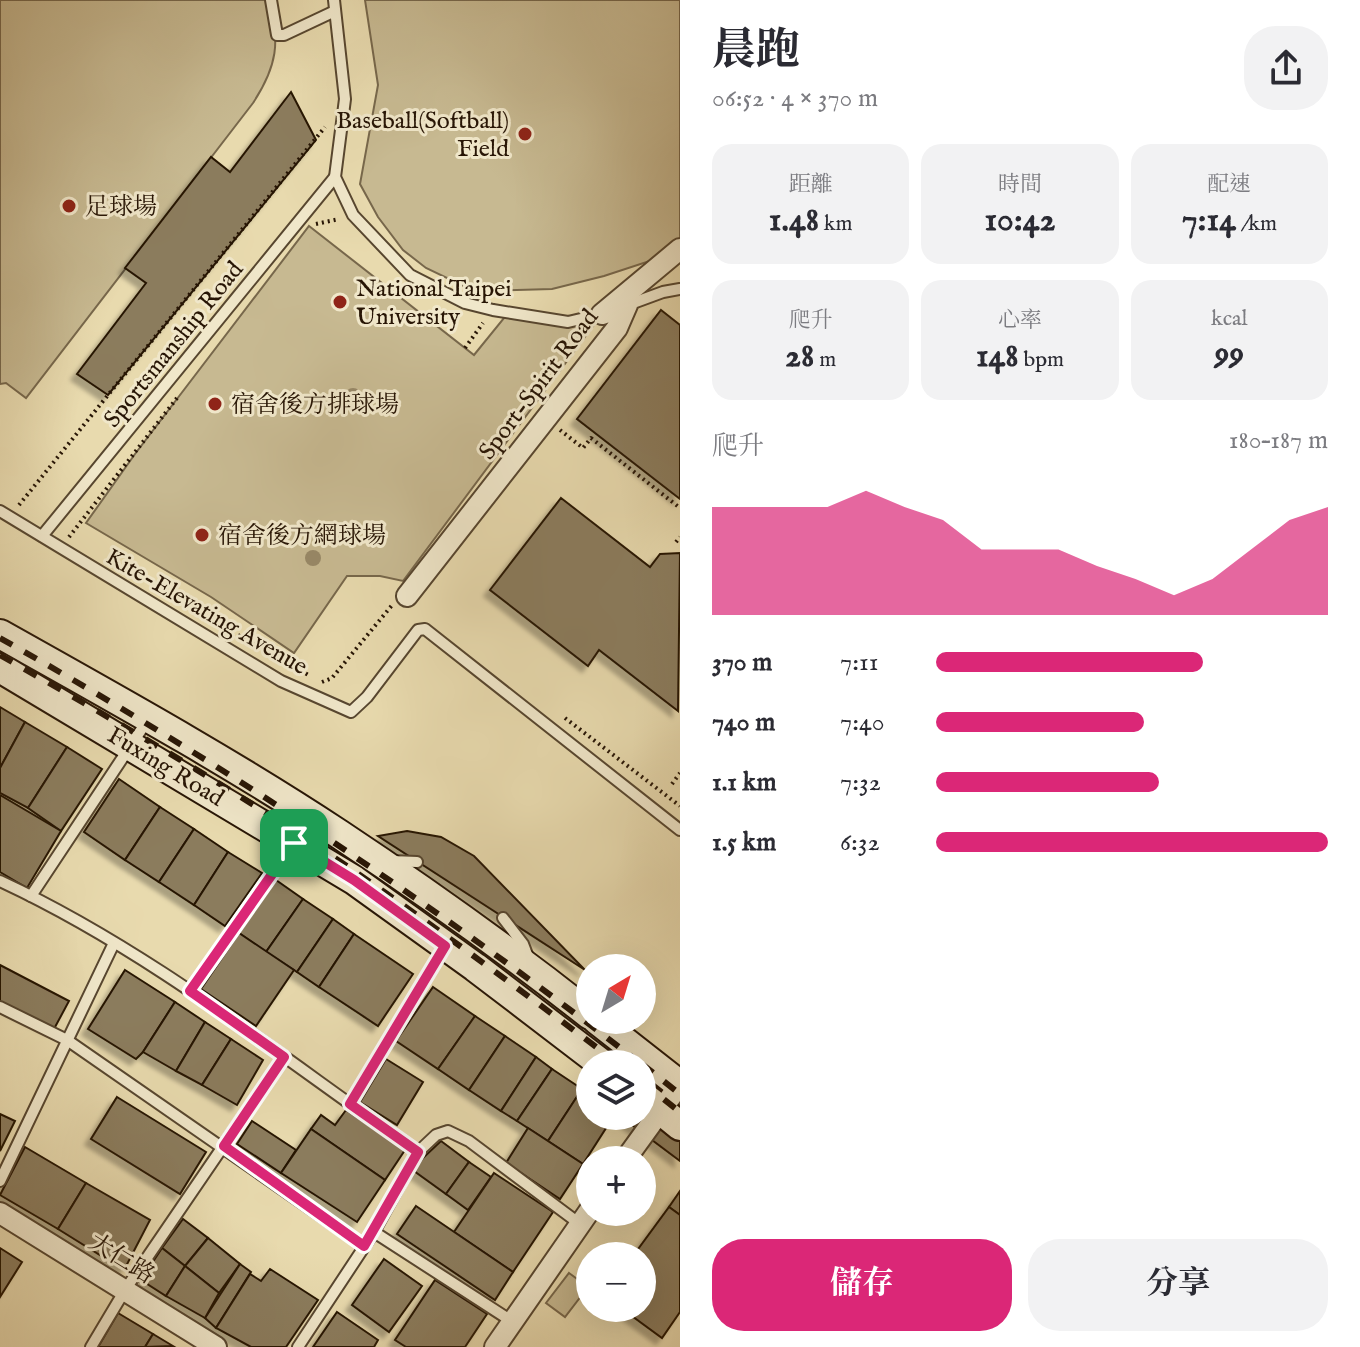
<!DOCTYPE html>
<html lang="zh-TW">
<meta charset="utf-8">
<style>
:root{--surface:#fff;--page:#f2f2f3;--text:#2b2b33;--muted:#7c7c81;--accent:#db2777}
body{margin:0;font-family:"IM FELL English","Noto Serif TC",serif;background:var(--page);color:var(--text);height:100vh;display:flex;flex-direction:column;font-size:30px;white-space:nowrap}
*{box-sizing:border-box;margin:0}
p{font-size:26px;color:var(--muted)}
.icon{flex:none;width:44px;height:44px;fill:none;stroke:currentColor;stroke-width:2;stroke-linecap:round;stroke-linejoin:round}
.map{position:relative;flex:1;overflow:hidden}
.drawer{display:flex;flex-direction:column;background:var(--surface);width:680px}
.drawer>*{flex:none}
.needle{width:52px;rotate:38deg}
.fabs{position:absolute;left:576px;top:954px;display:grid;gap:16px}
.fabs a{display:grid;place-items:center;width:80px;height:80px;border-radius:50%;background:var(--surface);box-shadow:0 8px 32px #0002;font-size:40px}
.pin{position:absolute;display:grid;place-items:center;width:68px;height:68px;color:#fff;margin:-34px;border-radius:16px;box-shadow:0 4px 12px #0006}
.round{display:grid;place-items:center;flex:none;width:84px;height:84px;border-radius:32px;background:var(--page)}
.overview{display:flex;align-items:center;justify-content:space-between;height:136px;padding:0 32px}
h1{font-size:44px;font-weight:700;line-height:60px}
.figures{display:grid;grid-template-columns:repeat(3,1fr);gap:12px;height:136px;padding:8px 32px}
.figures div{display:grid;align-content:center;border-radius:20px;background:var(--page);text-align:center}
.figures b{font-size:34px;font-weight:700}
.figures small{font-size:22px;font-weight:400}
.figures p{font-size:22px}
.chart{height:224px;padding:16px 32px}
.chart p{display:flex;justify-content:space-between}
.chart svg{width:100%;height:144px;margin-top:8px;fill:var(--accent);opacity:.7}
.button{display:flex;gap:16px;margin-top:auto;padding:16px 32px}
.button a{flex:1;height:92px;border-radius:32px;background:var(--accent);color:#fff;font-size:32px;font-weight:700;line-height:92px;text-align:center}
.button a+a{background:var(--page);color:var(--text)}
ul{padding:0 32px;list-style:none;font-size:26px}
li{display:grid;grid-template-columns:128px 96px 1fr;align-items:center;height:60px}
li i{height:20px;border-radius:10px;background:var(--accent)}
main{display:flex;flex:1;min-height:0}
.map>svg:first-child{display:block}
.green{fill:#c7b991;stroke:#77674b;stroke-width:2}
.building{fill:#8b7b5d;stroke:#271505;stroke-width:2;filter:url(#shadow)}
.lines{fill:none;stroke-linecap:round;stroke-linejoin:round}
.lane-casing{stroke:#57462f;stroke-width:14}
.street-casing{stroke:#57462f;stroke-width:24}
.secondary-casing{stroke:#271505;stroke-width:32}
.path{stroke:#271505;stroke-width:4;stroke-dasharray:2 4;stroke-linecap:butt}
.lane{stroke:#f0e7ca;stroke-width:10}
.street{stroke:#f0e7ca;stroke-width:20}
.secondary{stroke:#f0e7ca;stroke-width:28}
.rail{stroke:#271505;stroke-width:6;stroke-dasharray:14 14;stroke-linecap:butt}
.tree{fill:#988968}
.route-casing{stroke:#fff;stroke-width:16}
.route{stroke:#db2777;stroke-width:10}
.poi-dot{fill:#8f2418;stroke:#f0e7ca;stroke-width:3}
.labels{text-anchor:middle;stroke-width:6;stroke-linejoin:round;paint-order:stroke}
.poi-label{font-size:24px;fill:#271505;stroke:#f0e7ca;text-anchor:start}
.street-label{font-size:24px;fill:#271505;stroke:#f0e7ca}
</style>
<main>
<div class="map">
<svg width="680" height="1347" viewBox="0 0 680 1347">
<defs>
<filter id="shadow"><feDropShadow dx="-6" dy="6" stdDeviation="2" flood-color="#0004"/></filter>
</defs>
<rect width="100%" height="100%" fill="#e8daae"/>
<filter id="stains"><feTurbulence type="fractalNoise" baseFrequency=".0025" numOctaves="4"/><feColorMatrix values="0 0 0 0 .2 0 0 0 0 .09 0 0 0 0 .02 0 0 0 .5 -.17"/></filter>
<radialGradient id="worn" r=".72"><stop offset=".6" stop-color="#630" stop-opacity="0"/><stop offset="1" stop-color="#630" stop-opacity=".3"/></radialGradient>
<g class="green">
<path d="M0 0H271C279 43 278 65 253 103L26 398 6 383 0 384Z"/>
<polygon points="365,0 680,0 680,254 674,253 604,276 552,289 474,291 426,268 403,250 378,217 360,184 378,85"/>
<polygon points="309,226 474,355 508,313 568,322 602,314 403,581 380,576 347,576 294,653 211,597 86,523 135,454"/>
<polygon points="569,1273 588,1287 565,1317 546,1303"/>
</g>
<g class="building">
<polygon points="291,92 316,140 108,395 77,374 146,283 125,268 211,157 230,172"/>
<polygon points="661,310 680,325 680,499 577,419"/>
<polygon points="561,498 650,567 660,554 680,553 678,711 599,650 588,666 490,590"/>
<polygon points="0,707 25,722 0,768"/>
<polygon points="25,722 67,747 28,808 0,793 0,768"/>
<polygon points="67,747 102,769 61,831 28,808"/>
<polygon points="119,779 160,807 125,860 84,832"/>
<polygon points="0,795 61,831 27,888 0,872"/>
<polygon points="160,807 194,829 159,882 125,860"/>
<polygon points="194,829 228,852 194,905 159,882"/>
<polygon points="407,831 441,837 474,856 585,970 378,836"/>
<polygon points="228,852 262,873 225,926 194,905"/>
<polygon points="276,880 303,899 266,952 239,933"/>
<polygon points="303,899 333,919 297,972 266,952"/>
<polygon points="333,919 354,934 319,987 297,972"/>
<polygon points="239,933 294,970 256,1026 201,989"/>
<polygon points="354,934 413,974 378,1026 319,987"/>
<polygon points="0,965 69,1001 54,1029 0,1002"/>
<polygon points="125,970 175,1002 143,1052 136,1059 88,1029"/>
<polygon points="433,987 475,1016 438,1069 396,1041"/>
<polygon points="175,1002 205,1022 176,1071 143,1052"/>
<polygon points="475,1016 505,1036 469,1090 438,1069"/>
<polygon points="205,1022 231,1039 202,1085 176,1071"/>
<polygon points="505,1036 536,1057 501,1111 469,1090"/>
<polygon points="231,1039 263,1060 237,1105 202,1085"/>
<polygon points="536,1057 552,1069 517,1121 501,1111"/>
<polygon points="386,1059 423,1082 397,1125 360,1102"/>
<polygon points="642,1064 680,1070 680,1161 620,1116 642,1116"/>
<polygon points="552,1069 582,1089 548,1141 517,1121"/>
<polygon points="582,1089 590,1094 590,1116 606,1116 608,1125 583,1164 548,1141"/>
<polygon points="117,1097 206,1152 180,1194 91,1139"/>
<polygon points="346,1110 405,1150 385,1180 311,1129 321,1115 335,1125"/>
<polygon points="0,1114 15,1121 0,1151"/>
<polygon points="252,1121 296,1150 281,1173 237,1144"/>
<polygon points="528,1128 583,1164 560,1199 506,1163"/>
<polygon points="311,1129 385,1180 357,1222 281,1173"/>
<polygon points="441,1141 469,1162 446,1194 414,1171 423,1158"/>
<polygon points="25,1147 86,1183 58,1229 0,1195"/>
<polygon points="469,1162 491,1177 468,1210 446,1194"/>
<polygon points="494,1173 553,1212 513,1272 454,1232"/>
<polygon points="86,1183 150,1220 124,1270 58,1229"/>
<polygon points="680,1191 680,1215 669,1207"/>
<polygon points="416,1206 513,1272 495,1300 397,1234"/>
<polygon points="669,1207 680,1215 680,1312 662,1338 621,1308 642,1308 642,1256 633,1256"/>
<polygon points="183,1219 208,1238 185,1266 162,1248"/>
<polygon points="208,1238 240,1264 219,1293 185,1266"/>
<polygon points="0,1248 22,1262 0,1297"/>
<polygon points="162,1248 185,1266 166,1296 141,1280"/>
<polygon points="384,1259 422,1286 389,1332 352,1305"/>
<polygon points="240,1264 251,1272 216,1328 205,1318"/>
<polygon points="185,1266 219,1293 205,1318 166,1296"/>
<polygon points="270,1269 318,1300 286,1347 251,1347 216,1328 250,1274 261,1281"/>
<polygon points="435,1280 487,1314 465,1347 406,1347 395,1340"/>
<polygon points="337,1312 378,1340 374,1347 313,1347"/>
<polygon points="118,1313 153,1334 145,1347 98,1347"/>
<polygon points="153,1334 173,1346 145,1347"/>
</g>
<g class="lines">
<g class="lane-casing">
<g id="lane">
<polyline points="271,0 277,35 284,35 335,11"/>
<polyline points="334,0 345,99 335,177 353,215 410,275 465,303 493,310 568,322 602,314"/>
<polyline points="625,306 663,292 680,289"/>
<polyline points="0,511 281,681 351,712 367,697 418,630 425,629 680,830"/>
<polyline points="42,536 335,177"/>
<polyline points="391,861 417,862"/>
<path d="M0 881C151 951 282 1058 418 1152L374 1232 298 1347"/>
<polyline points="31,896 147,721"/>
<polyline points="503,918 523,944 528,957"/>
<polyline points="190,991 293,844"/>
<polyline points="0,1007 67,1040 364,1246"/>
<polyline points="350,1104 444,948"/>
<polyline points="418,1152 436,1135 448,1131 469,1141 580,1224"/>
<polyline points="0,1181 114,943"/>
<polyline points="374,1232 513,1322"/>
<polyline points="91,1347 125,1290 284,1057"/>
</g>
</g>
<g class="street-casing">
<g id="street">
<polyline points="407,596 617,328 627,305 602,314 680,249"/>
<polyline points="625,1160 680,1084"/>
<polyline points="0,1213 216,1347"/>
<polyline points="495,1347 590,1210"/>
</g>
</g>
<g class="secondary-casing">
<g id="secondary">
<path d="M0 634C114 698 230 762 339 834 425 891 509 951 590 1015"/>
<polyline points="0,668 354,880 475,967 602,1064"/>
<polyline points="597,1020 680,1085"/>
<polyline points="642,1095 680,1126"/>
</g>
</g>
<g class="path">
<polyline points="316,224 339,219"/>
<polyline points="465,348 483,323"/>
<polyline points="560,430 583,448 591,438 680,508"/>
<polyline points="19,505 325,127"/>
<polyline points="69,537 177,398"/>
<polyline points="676,542 680,537"/>
<polyline points="238,635 310,676"/>
<polyline points="322,682 332,678 393,604"/>
<polyline points="565,718 680,806"/>
<polyline points="672,784 680,773"/>
</g>
<use href="#lane" class="lane"/>
<use href="#street" class="street"/>
<use href="#secondary" class="secondary"/>
<g class="rail">
<path d="M0 638C224 764 438 906 641 1064"/>
<path d="M0 655C95 709 190 764 282 823 398 898 508 981 619 1064"/>
<polyline points="642,1064 680,1094"/>
<polyline points="642,1082 680,1112"/>
</g>
</g>
<g class="tree">
<circle cx="353" cy="396" r="8"/>
<circle cx="313" cy="558" r="8"/>
</g>
<g class="lines">
<g class="route-casing">
<polygon id="route" points="294,843 354,880 445,946 350,1104 418,1152 364,1246 224,1146 284,1057 190,991"/>
</g>
<use href="#route" class="route"/>
</g>
<g class="poi-dot">
<circle cx="525" cy="134" r="8"/>
<circle cx="69" cy="206" r="8"/>
<circle cx="340" cy="302" r="8"/>
<circle cx="215" cy="404" r="8"/>
<circle cx="202" cy="535" r="8"/>
</g>
<g class="labels">
<g class="poi-label">
<text x="509" y="128" text-anchor="end">Baseball(Softball)<tspan x="509" dy="28">Field</tspan></text>
<text x="85" y="214">足球場</text>
<text x="356" y="296">National Taipei<tspan x="356" dy="28">University</tspan></text>
<text x="231" y="412">宿舍後方排球場</text>
<text x="218" y="543">宿舍後方網球場</text>
</g>
<g class="street-label">
<text transform="translate(173 344) rotate(-51)" y="8">Sportsmanship Road</text>
<text transform="translate(538 384) rotate(-53)" y="8">Sport-Spirit Road</text>
<text transform="translate(207 611) rotate(30)" y="8">Kite-Elevating Avenue</text>
<text transform="translate(166 766) rotate(31)" y="8">Fuxing Road</text>
<text transform="translate(122 1258) rotate(32)" y="8">大仁路</text>
</g>
</g>
<rect width="100%" height="100%" filter="url(#stains)"/>
<rect width="100%" height="100%" fill="url(#worn)"/>
</svg>
<div class="fabs">
<a><svg class="needle" viewBox="-14 -14 28 28"><path d="M0-13l5 13h-10z" fill="#e53935"/><path d="M0 13l5-13h-10z" fill="#7c7c81"/></svg></a>
<a><svg class="icon" aria-label="layers" viewBox="0 0 24 24"><path d="M12 4l9 5-9 5-9-5zM3 14l9 5 9-5"/></svg></a>
<a>+</a>
<a>−</a>
</div>
<div class="pin" style="left:294px;top:843px;background:#1e9e55"><svg class="icon" aria-label="arrive" viewBox="0 0 24 24"><path d="M6 21V4h12l-3 4 3 4H6"/></svg></div>
</div>
<section class="drawer">
<div class="overview"><div><h1>晨跑</h1><p>06:52 · 4 × 370 m</p></div><a class="round"><svg class="icon" aria-label="share" viewBox="0 0 24 24"><path d="M12 15V3M7 8l5-5 5 5M5 13v7h14v-7"/></svg></a></div>
<div class="figures">
<div><p>距離</p><b>1.48<small> km</small></b></div>
<div><p>時間</p><b>10:42</b></div>
<div><p>配速</p><b>7:14<small> /km</small></b></div>
</div>
<div class="figures">
<div><p>爬升</p><b>28<small> m</small></b></div>
<div><p>心率</p><b>148<small> bpm</small></b></div>
<div><p>kcal</p><b>99</b></div>
</div>
<div class="chart"><p><span>爬升</span>180–187 m</p>
<svg viewBox="0 0 160 44" preserveAspectRatio="none"><path d="M0 44V11L10 11L20 11L30 11L40 6L50 11L60 15L70 24L80 24L90 24L100 29L110 33L120 38L130 33L140 24L150 15L160 11V44z"/></svg>
</div>
<ul>
<li><b>370 m</b>7:11<i style="width:68%"></i></li>
<li><b>740 m</b>7:40<i style="width:53%"></i></li>
<li><b>1.1 km</b>7:32<i style="width:57%"></i></li>
<li><b>1.5 km</b>6:32<i style="width:100%"></i></li>
</ul>
<div class="button"><a>儲存</a><a>分享</a></div>
</section>
</main>
